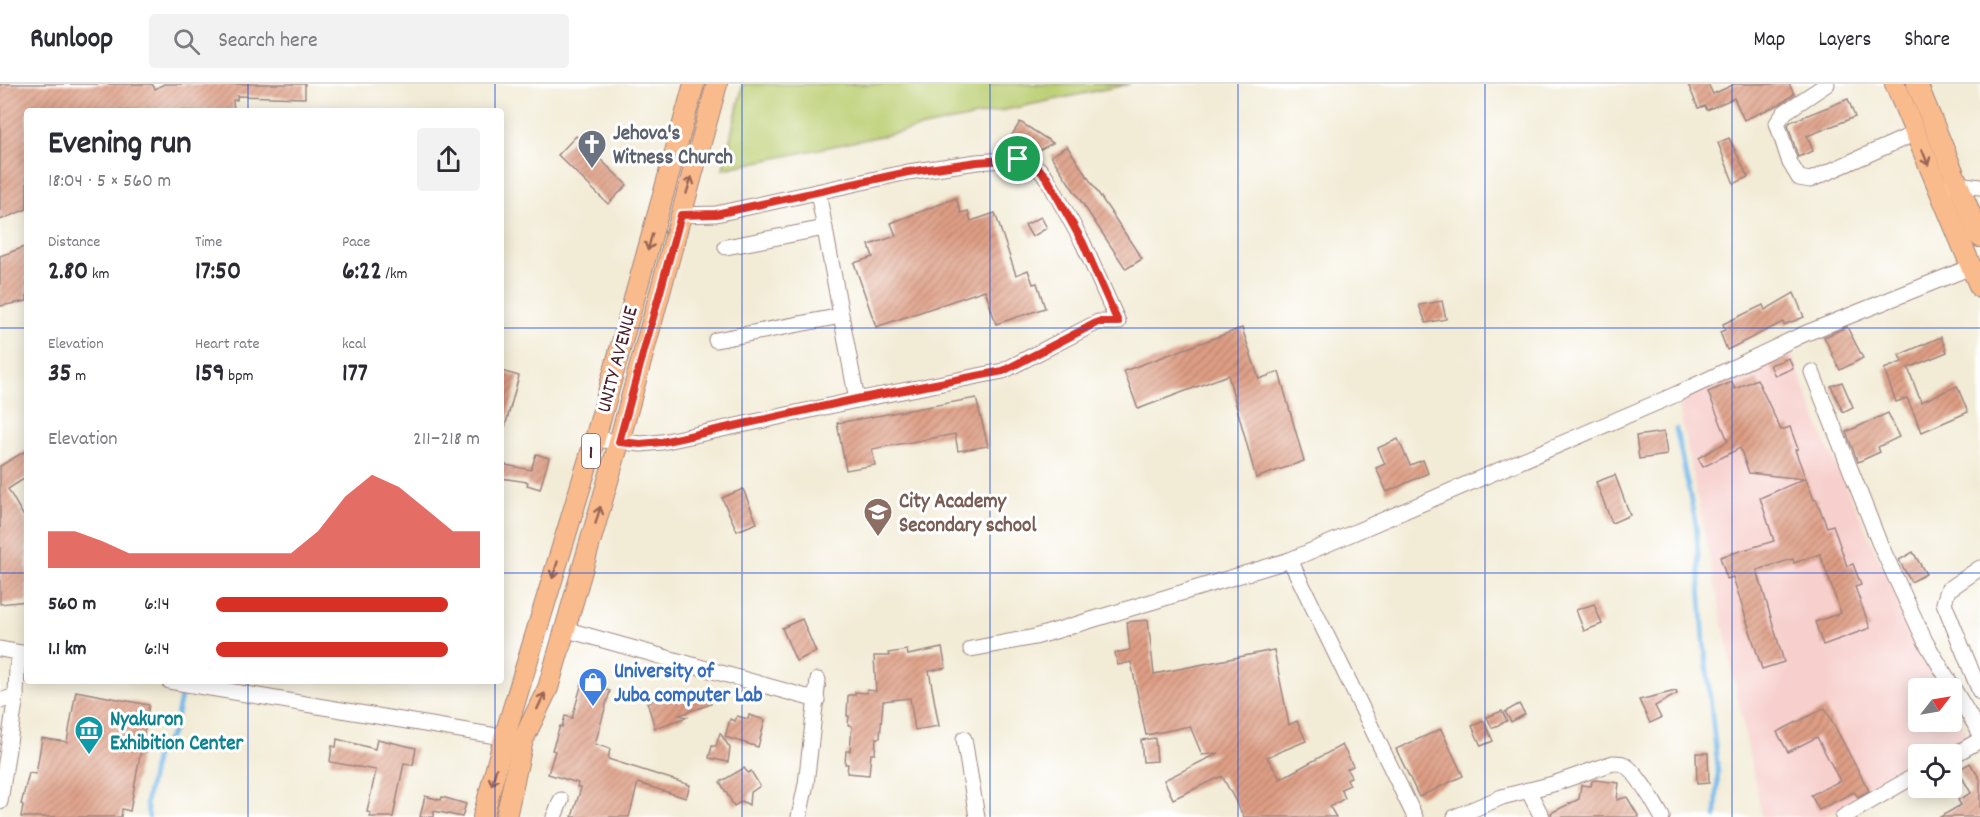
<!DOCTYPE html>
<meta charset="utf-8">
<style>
:root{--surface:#fff;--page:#f2f2f3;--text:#2b2b33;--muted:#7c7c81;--line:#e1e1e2;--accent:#d93025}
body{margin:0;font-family:Dekko,sans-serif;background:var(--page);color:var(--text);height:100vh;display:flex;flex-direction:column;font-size:22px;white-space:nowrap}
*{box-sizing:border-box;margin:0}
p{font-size:20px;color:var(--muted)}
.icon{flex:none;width:33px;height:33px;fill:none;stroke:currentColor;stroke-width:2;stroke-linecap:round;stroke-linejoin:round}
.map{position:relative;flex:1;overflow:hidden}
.drawer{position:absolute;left:24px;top:24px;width:480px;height:576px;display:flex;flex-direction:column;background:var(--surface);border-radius:6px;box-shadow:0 3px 15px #0003}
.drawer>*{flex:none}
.needle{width:39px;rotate:59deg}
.controls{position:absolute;left:1908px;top:594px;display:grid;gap:12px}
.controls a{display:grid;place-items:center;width:54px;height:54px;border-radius:6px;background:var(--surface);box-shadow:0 3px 15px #0003;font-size:30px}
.pin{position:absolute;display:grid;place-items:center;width:51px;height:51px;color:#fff;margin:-26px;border:3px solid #fff;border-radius:50%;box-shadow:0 2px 6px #0007}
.round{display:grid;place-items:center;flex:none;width:63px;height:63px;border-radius:6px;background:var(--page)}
.overview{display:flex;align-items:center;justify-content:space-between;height:102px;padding:0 24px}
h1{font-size:33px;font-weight:700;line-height:45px}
.figures{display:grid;grid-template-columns:repeat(3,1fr);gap:9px;height:102px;padding:6px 24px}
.figures div{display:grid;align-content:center}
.figures b{font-size:26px;font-weight:700}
.figures small{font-size:16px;font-weight:400}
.figures p{font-size:16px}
.chart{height:168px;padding:12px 24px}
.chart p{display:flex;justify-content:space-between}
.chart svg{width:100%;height:108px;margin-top:6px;fill:var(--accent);opacity:.7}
ul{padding:0 24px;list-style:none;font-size:20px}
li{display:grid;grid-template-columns:96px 72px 1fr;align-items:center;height:45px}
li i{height:15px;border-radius:8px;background:var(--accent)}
header{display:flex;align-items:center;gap:36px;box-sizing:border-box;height:84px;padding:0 30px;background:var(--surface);border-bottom:2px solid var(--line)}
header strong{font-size:28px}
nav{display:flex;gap:33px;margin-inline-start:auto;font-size:21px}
.search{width:420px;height:54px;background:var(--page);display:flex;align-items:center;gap:15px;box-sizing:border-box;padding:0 21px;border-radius:6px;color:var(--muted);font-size:22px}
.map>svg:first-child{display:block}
.built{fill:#f7d0cd}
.green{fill:#bccf73;stroke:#83774f;stroke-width:1.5}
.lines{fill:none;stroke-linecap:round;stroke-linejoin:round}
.stream{stroke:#72b8e9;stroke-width:4.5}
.building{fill:url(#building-hatch)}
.minor-casing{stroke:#9e8580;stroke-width:17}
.major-casing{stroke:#9e8580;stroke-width:22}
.minor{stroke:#fff;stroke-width:15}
.major{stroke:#fabb8c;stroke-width:20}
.oneway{stroke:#996557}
.route-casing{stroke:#fff;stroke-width:12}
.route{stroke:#d93025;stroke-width:8}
.grid{fill:none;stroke:#1d4ed8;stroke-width:1.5;stroke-opacity:0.55}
.labels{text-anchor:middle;stroke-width:6;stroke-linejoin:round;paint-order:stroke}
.shield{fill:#fff;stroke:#80626b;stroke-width:1.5}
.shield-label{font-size:20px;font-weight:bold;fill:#4a1f2b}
.worship-label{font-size:21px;font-weight:bold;fill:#5b616d;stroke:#fff;text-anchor:start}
.street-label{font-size:21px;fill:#4a1f2b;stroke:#fff}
.education-label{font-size:21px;font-weight:bold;fill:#785e54;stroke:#fff;text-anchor:start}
.shop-label{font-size:21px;font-weight:bold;fill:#366cbe;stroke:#fff;text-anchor:start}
.culture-label{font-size:21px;font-weight:bold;fill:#0d838f;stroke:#fff;text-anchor:start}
</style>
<header>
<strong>Runloop</strong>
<div class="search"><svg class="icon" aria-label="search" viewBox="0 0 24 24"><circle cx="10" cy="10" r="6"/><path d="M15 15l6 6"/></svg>Search here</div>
<nav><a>Map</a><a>Layers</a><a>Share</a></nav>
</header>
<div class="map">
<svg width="1980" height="733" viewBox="0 0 1980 733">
<defs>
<pattern id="building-hatch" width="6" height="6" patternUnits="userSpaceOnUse" patternTransform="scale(1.5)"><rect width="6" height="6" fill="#de9e84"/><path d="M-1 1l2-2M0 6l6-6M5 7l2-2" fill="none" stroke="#b6806c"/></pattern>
</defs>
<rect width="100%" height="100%" fill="#fff"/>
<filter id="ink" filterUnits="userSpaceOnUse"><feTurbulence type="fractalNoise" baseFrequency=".0167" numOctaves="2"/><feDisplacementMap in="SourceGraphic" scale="12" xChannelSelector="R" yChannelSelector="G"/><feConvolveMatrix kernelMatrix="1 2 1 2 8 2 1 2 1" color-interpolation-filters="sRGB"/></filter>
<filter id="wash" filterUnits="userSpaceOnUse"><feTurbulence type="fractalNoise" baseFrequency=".008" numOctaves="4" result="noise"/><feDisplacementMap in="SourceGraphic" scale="24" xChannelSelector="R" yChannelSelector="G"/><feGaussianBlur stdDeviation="1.35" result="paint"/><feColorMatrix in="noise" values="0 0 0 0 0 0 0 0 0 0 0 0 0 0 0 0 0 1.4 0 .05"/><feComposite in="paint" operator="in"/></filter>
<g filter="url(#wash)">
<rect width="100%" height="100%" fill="#f2ebd5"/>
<polygon class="built" points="1791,268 1824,355 1907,535 1943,604 1918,604 1918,638 1952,638 1952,620 1967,651 1931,670 1918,670 1918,677 1868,705 1869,709 1821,733 1762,733 1677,313"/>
<polygon class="green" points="743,0 1130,0 723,85"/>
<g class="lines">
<g class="stream">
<polyline points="1676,345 1696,441 1704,557 1718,687 1716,733"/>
<polyline points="149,733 146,719 156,671 173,648 181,613"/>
</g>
</g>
<g id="blocks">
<g class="building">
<polygon points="0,0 152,0 155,5 164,0 305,0 305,14 237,12 237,16 233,16 234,27 27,27 27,125 0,136"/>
<polygon points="1688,0 1708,0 1713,10 1735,0 1789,0 1794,10 1780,20 1744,36 1734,14 1707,26 1705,22 1698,24"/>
<polygon points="1848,15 1855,33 1807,52 1813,67 1798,73 1788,41 1790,38"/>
<polygon points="1020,38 1053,59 1037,67 1012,51"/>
<polygon points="576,52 627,101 608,120 558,71"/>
<polygon points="1729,54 1748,93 1734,100 1718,59"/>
<polygon points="1067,62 1142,175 1126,185 1051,72"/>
<polygon points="956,114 961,129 968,127 971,137 995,129 1016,191 1028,186 1033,200 1037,199 1045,224 996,240 985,206 876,243 854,179 873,173 869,161 896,152 891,139"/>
<polygon points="1041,133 1047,144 1032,153 1025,141"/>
<polygon points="27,162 27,217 0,222 0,172"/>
<polygon points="1794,209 1804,233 1784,241 1783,238 1727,266 1720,248 1725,246 1723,240 1763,221 1765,226"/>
<polygon points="1442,217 1446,235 1426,239 1419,221"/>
<polygon points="1847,243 1863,274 1840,286 1824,253"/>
<polygon points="1242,244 1259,295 1279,288 1304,377 1256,394 1228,291 1138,325 1124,287"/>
<polygon points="1941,253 1947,268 1908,284 1921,318 1957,302 1968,328 1922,348 1907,314 1896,318 1884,285 1902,278 1899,271"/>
<polygon points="1789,274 1793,284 1775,292 1770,281"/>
<polygon points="501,287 519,292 505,343 501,343"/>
<polygon points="1757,295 1781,346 1790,343 1798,365 1795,366 1814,416 1816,415 1827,443 1833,441 1847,482 1853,480 1861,501 1855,503 1870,544 1823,561 1815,538 1841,529 1820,470 1794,479 1793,475 1757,486 1784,578 1762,585 1733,493 1727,495 1720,473 1774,457 1760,414 1804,395 1749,389 1740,364 1703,383 1698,374 1728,357 1708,308 1732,298 1735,305"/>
<polygon points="1842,298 1853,323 1843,328 1831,302"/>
<polygon points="976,314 988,362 958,367 955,350 872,365 875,381 846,386 837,339"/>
<polygon points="1888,329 1899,353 1878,363 1880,368 1858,378 1846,348"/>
<polygon points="1664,348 1667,371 1639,375 1636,352"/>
<polygon points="1398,355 1410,381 1423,376 1428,389 1387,408 1376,384 1385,380 1378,364"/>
<polygon points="27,366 27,393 8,405 27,438 27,517 0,520 0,382"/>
<polygon points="536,370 549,374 540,405 527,401 528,398 501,394 501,380 531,386"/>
<polygon points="1615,391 1630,431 1612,439 1596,398"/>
<polygon points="743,405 757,439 737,447 722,414"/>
<polygon points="1913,468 1926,490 1911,498 1899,476"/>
<polygon points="1594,520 1602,540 1584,547 1576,526"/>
<polygon points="802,535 816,568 796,577 782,544"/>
<polygon points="1148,536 1154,590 1274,566 1289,641 1297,637 1306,657 1267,673 1280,695 1342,661 1353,682 1347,685 1351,693 1347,695 1350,701 1341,705 1345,714 1330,723 1336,733 1244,733 1222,692 1173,715 1164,696 1219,669 1202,671 1190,642 1146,651 1131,578 1118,581 1115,569 1130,566 1127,538"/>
<polygon points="942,564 946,584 929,587 939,642 915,646 910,614 883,617 880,654 876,654 875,670 871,670 869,691 847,689 848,680 845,680 846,667 850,667 852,642 848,641 849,632 847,632 848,611 855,611 855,608 867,609 867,606 876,607 874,572 889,572 888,569 907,566 908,571"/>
<polygon points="582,599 610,607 595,660 610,665 608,675 690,701 686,714 638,699 629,733 572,733 581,704 577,703 578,699 548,690 555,667 552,666 560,642 562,643 565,632 572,634"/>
<polygon points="706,605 711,620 679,631 687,633 655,644 647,618 686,606 687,609 693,607 693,609"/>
<polygon points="76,607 149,621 130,727 122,725 121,733 21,733 23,721 21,720 29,689 36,690 42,654 67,658"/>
<polygon points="1676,607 1677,610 1655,622 1661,634 1650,639 1639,616"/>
<polygon points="1519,620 1525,630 1511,638 1505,628"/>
<polygon points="1825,624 1869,707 1858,713 1854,708 1819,726 1811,711 1840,697 1817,653 1788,668 1777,648"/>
<polygon points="1502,627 1507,637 1492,644 1487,633"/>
<polygon points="749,631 765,636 758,663 725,653 730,635 735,637 737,632 748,635"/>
<polygon points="1484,637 1493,657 1481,662 1472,642"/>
<polygon points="1441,645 1463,692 1419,713 1396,665"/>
<polygon points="720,649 730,664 728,678 709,674 712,662 716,662"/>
<polygon points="1155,654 1157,677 1143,678 1141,656"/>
<polygon points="337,655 375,665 377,655 416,664 413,681 404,679 393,733 370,733 371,729 367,728 376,686 330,678 332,662 336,663"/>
<polygon points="1696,669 1708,669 1709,699 1697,700"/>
<polygon points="1970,679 1980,695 1980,733 1940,733 1961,721 1958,716 1971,709 1958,686"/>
<polygon points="744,684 748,689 751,687 760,702 750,709 749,721 742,717 734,722 720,698"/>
<polygon points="1595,696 1619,699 1617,716 1627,713 1639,733 1552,733 1551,729 1579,715 1581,701 1591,702 1592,697"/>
<polygon points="425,712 441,716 442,713 466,720 462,733 434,727 434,733 420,733"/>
</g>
</g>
</g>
<g filter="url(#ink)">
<use href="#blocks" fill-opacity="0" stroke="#9e8580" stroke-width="1.5"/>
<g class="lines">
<g class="minor-casing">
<g id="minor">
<polyline points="1827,0 1785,28 1777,39 1790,79 1799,94 1810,96 1916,49"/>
<polyline points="1950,101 1957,100 1980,103"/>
<polyline points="818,108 857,316"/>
<polyline points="726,163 825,144"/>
<polyline points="716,256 841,232"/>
<polyline points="1812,288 1879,458 1925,557 1980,649"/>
<polyline points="595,355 641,360 662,358 857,316 1003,287 1098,238 1118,238 1083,159 1047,94 1039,85 1025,77 1018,75 977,78 908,88 716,130 680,131"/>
<polyline points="1290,476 1415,733"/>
<polyline points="1980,484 1948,506 1944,519 1980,608"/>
<polyline points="564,545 817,616"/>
<polyline points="0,565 27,570"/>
<polyline points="971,565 1035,553 1290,476 1677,310 1804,250 1971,183"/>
<polyline points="169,597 514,655"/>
<polyline points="0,617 16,612"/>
<polyline points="964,655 977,733"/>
<polyline points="1952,672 1980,656"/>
<polyline points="1528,706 1542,733"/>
<polyline points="0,718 16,612 17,584 21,569"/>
<polyline points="554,733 561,716"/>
<polyline points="799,733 806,700 818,596"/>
<path d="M1455 733 1502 713 1553 700 1613 679C1615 679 1621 679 1623 680 1637 687 1654 719 1662 733"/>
<polyline points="1843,733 1918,690"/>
</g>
</g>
<g class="major-casing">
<g id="major">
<polyline points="1895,0 1980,204"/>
<polyline points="1917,0 1980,153"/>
<polyline points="483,733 504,654 595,355 694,0"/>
<polyline points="506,733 523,656 548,604 616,369 717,0"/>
</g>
</g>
<use href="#minor" class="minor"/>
<use href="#major" class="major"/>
</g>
<defs><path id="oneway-shaft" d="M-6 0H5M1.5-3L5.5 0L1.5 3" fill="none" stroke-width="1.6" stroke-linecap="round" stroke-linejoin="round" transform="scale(1.5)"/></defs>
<g class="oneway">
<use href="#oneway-shaft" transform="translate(1925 73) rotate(68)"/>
<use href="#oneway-shaft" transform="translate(689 101) rotate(-73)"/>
<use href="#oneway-shaft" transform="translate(650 158) rotate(106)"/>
<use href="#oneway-shaft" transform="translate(598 431) rotate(-74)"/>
<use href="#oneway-shaft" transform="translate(555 486) rotate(107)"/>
<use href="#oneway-shaft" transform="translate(541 617) rotate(-65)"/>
<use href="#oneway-shaft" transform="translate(494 693) rotate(105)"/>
</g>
</g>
<g class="lines" filter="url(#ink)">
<g class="route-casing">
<polygon id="route" points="1018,75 1039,85 1047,94 1083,159 1118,238 1098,238 1003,287 857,315 662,358 641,360 619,358 681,131 716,130 908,88 977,78"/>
</g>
<use href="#route" class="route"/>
</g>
<path class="grid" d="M248 0V27M495 0V27M742 0V733M990 0V733M1238 0V733M1485 0V733M1732 0V733M0 244H27M501 244H1980M0 489H27M501 489H1980M248 597V733M495 597V733"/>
<defs>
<g id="church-pin" transform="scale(1.5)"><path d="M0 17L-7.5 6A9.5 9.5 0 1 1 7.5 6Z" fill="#6b7280" stroke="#fff"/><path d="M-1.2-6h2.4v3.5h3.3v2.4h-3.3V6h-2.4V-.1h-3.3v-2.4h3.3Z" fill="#fff"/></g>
<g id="school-pin" transform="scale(1.5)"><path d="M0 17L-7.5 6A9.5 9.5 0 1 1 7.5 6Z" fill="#8d6e63" stroke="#fff"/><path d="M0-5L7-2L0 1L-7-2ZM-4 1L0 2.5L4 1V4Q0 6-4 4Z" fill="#fff"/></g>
<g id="shop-pin" transform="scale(1.5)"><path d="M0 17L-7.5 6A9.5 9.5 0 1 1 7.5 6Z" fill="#3f7fe0" stroke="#fff"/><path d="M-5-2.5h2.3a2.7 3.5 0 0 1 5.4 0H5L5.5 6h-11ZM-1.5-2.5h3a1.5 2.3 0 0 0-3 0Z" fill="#fff"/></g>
<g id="museum-pin" transform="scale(1.5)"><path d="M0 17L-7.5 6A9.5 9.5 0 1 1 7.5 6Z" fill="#0f9aa8" stroke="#fff"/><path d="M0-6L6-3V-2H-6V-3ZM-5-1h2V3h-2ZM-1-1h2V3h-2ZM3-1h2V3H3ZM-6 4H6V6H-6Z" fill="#fff"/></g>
</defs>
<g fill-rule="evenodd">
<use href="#church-pin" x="592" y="60"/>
<use href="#school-pin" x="878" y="428"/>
<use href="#shop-pin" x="593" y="598"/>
<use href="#museum-pin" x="89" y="646"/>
</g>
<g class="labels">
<rect class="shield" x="582" y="350" width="18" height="34" rx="4.5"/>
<g class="shield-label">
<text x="591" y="374">1</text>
</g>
<g class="worship-label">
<text x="613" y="55">Jehova's<tspan x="613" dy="24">Witness Church</tspan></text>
</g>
<g class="street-label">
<text transform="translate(616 275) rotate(-75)" y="7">UNITY AVENUE</text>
</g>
<g class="education-label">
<text x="899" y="423">City Academy<tspan x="899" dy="24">Secondary school</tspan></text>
</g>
<g class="shop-label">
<text x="614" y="593">University of<tspan x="614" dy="24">Juba computer Lab</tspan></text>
</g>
<g class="culture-label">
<text x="110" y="641">Nyakuron<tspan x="110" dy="24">Exhibition Center</tspan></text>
</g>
</g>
</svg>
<div class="controls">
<a><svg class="needle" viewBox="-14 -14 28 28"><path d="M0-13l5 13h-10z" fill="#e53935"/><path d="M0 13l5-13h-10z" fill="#7c7c81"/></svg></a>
<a><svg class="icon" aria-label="locate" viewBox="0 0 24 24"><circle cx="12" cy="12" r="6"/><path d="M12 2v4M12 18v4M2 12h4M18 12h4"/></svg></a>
</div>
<div class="pin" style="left:1018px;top:75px;background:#1e9e55"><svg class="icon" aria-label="arrive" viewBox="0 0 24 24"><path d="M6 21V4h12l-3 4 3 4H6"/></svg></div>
<section class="drawer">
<div class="overview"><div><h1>Evening run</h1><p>18:04 · 5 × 560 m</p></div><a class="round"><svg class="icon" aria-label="share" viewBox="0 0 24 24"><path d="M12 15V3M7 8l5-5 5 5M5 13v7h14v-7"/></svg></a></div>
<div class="figures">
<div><p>Distance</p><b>2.80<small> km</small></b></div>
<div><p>Time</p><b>17:50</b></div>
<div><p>Pace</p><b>6:22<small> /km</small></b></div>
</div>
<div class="figures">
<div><p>Elevation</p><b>35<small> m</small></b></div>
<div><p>Heart rate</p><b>159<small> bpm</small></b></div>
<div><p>kcal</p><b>177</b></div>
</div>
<div class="chart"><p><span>Elevation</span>211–218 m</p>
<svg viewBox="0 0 160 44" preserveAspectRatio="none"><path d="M0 44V29L10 29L20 33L30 38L40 38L50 38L60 38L70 38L80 38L90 38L100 29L110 15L120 6L130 11L140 20L150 29L160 29V44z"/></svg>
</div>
<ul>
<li><b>560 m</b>6:14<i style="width:88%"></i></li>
<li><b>1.1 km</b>6:14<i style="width:88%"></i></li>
</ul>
</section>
</div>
